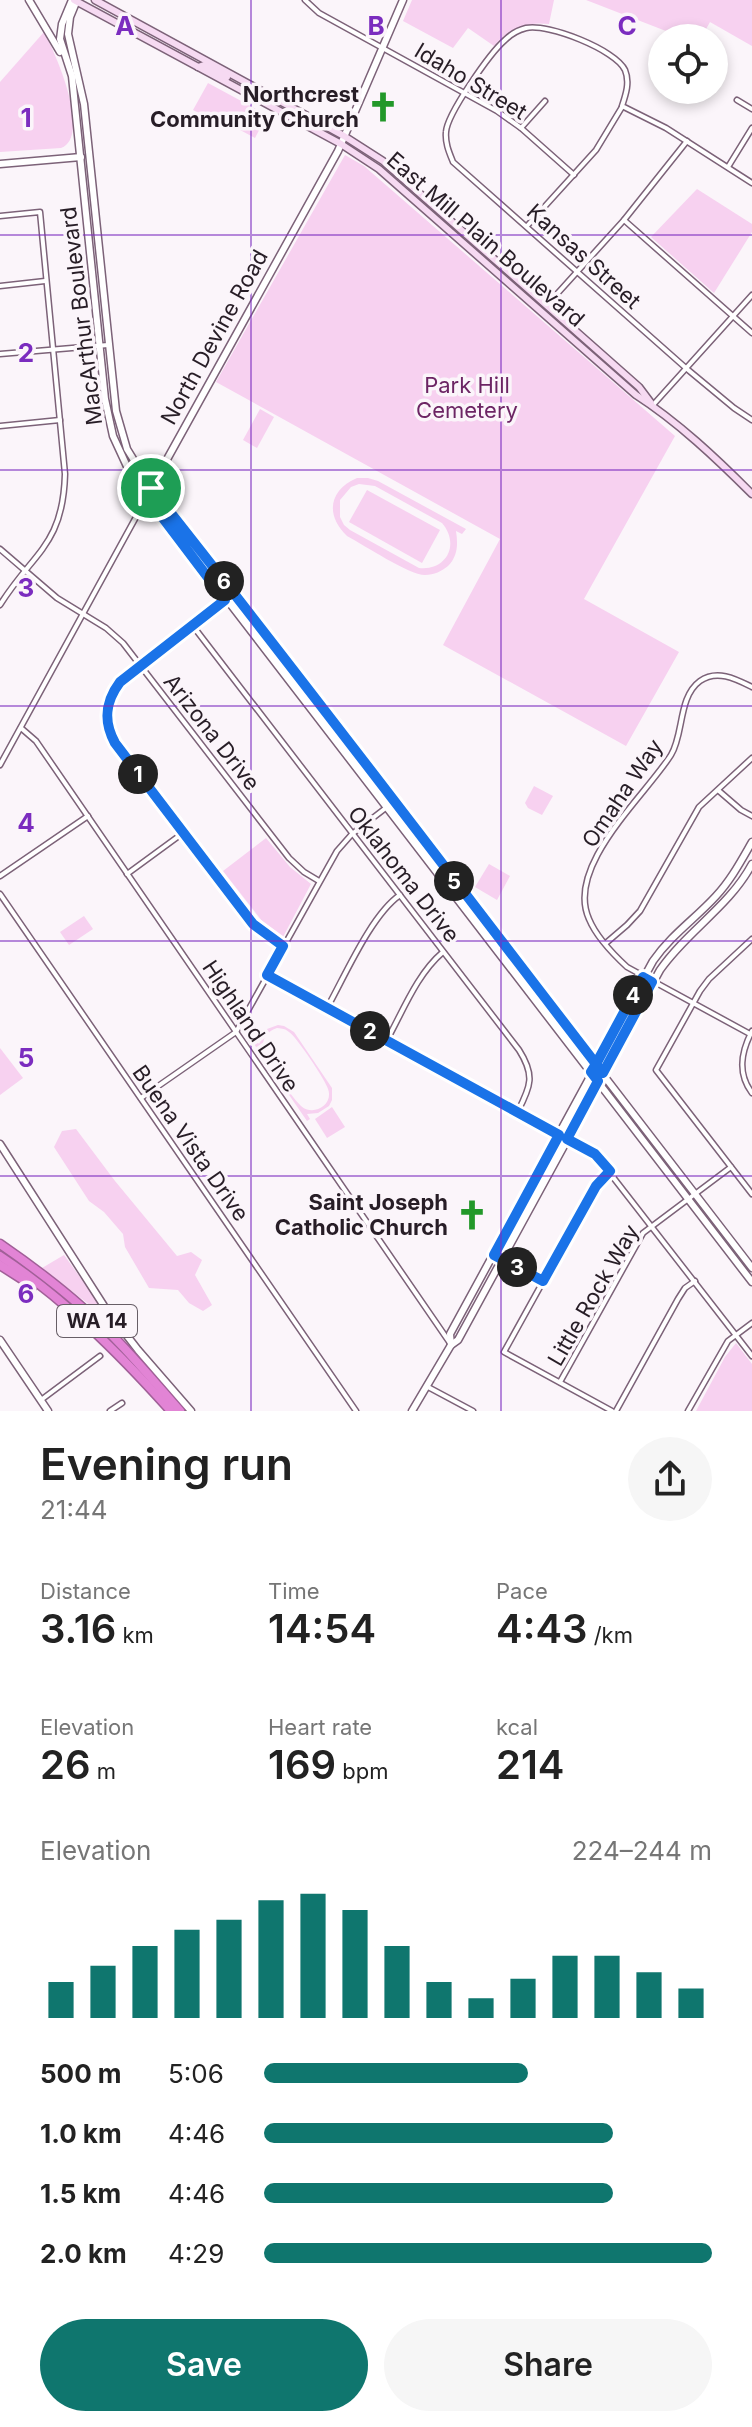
<!DOCTYPE html>
<meta charset="utf-8">
<style>
:root{--surface:#fff;--page:#f6f6f6;--text:#222;--muted:#767676;--accent:#0f766e}
body{margin:0;font-family:Inter,sans-serif;background:var(--page);color:var(--text);height:100vh;display:flex;flex-direction:column;font-size:30px;white-space:nowrap}
*{box-sizing:border-box;margin:0}
p{font-size:26px;color:var(--muted)}
.icon{flex:none;width:44px;height:44px;fill:none;stroke:currentColor;stroke-width:2;stroke-linecap:round;stroke-linejoin:round}
.map{position:relative;height:1411px;overflow:hidden}
.panel{display:flex;flex-direction:column;background:var(--surface);flex:1}
.panel>*{flex:none}
.tools{position:absolute;left:648px;top:24px;display:grid;gap:16px}
.tools a{display:grid;place-items:center;width:80px;height:80px;border-radius:50%;background:var(--surface);box-shadow:0 4px 12px #0003;font-size:40px}
.pin{position:absolute;display:grid;place-items:center;width:68px;height:68px;color:#fff;margin:-34px;border:4px solid #fff;border-radius:50%;box-shadow:0 2px 8px #0007}
.km{position:absolute;width:40px;height:40px;margin:-20px;border-radius:50%;background:#222;color:#fff;font-size:22px;line-height:40px;text-align:center}
.round{display:grid;place-items:center;flex:none;width:84px;height:84px;border-radius:42px;background:var(--page)}
.summary{display:flex;align-items:center;justify-content:space-between;height:136px;padding:0 40px}
h1{font-size:44px;font-weight:600;line-height:60px}
.figures{display:grid;grid-template-columns:repeat(3,1fr);gap:12px;height:136px;padding:8px 40px}
.figures div{display:grid;align-content:center}
.figures b{font-size:40px;font-weight:600}
.figures small{font-size:22px;font-weight:400}
.figures p{font-size:22px}
.chart{height:224px;padding:16px 40px}
.chart p{display:flex;justify-content:space-between}
.chart svg{width:100%;height:144px;margin-top:8px;stroke:var(--accent);stroke-width:6}
.primary-button{display:flex;gap:16px;margin-top:auto;padding:16px 40px}
.primary-button a{flex:1;height:92px;border-radius:48px;background:var(--accent);color:#fff;font-size:32px;font-weight:600;line-height:92px;text-align:center}
.primary-button a+a{background:var(--page);color:var(--text)}
ul{padding:0 40px;list-style:none;font-size:26px}
li{display:grid;grid-template-columns:128px 96px 1fr;align-items:center;height:60px}
li i{height:20px;border-radius:10px;background:var(--accent)}
.map>svg:first-child{display:block}
.green{fill:#f7d1f0;fill-rule:evenodd}
.lines{fill:none;stroke-linecap:round;stroke-linejoin:round}
.minor-casing{stroke:#7c6278;stroke-width:7}
.tertiary-casing{stroke:#7c6278;stroke-width:9}
.secondary-casing{stroke:#7c6278;stroke-width:9}
.motorway-casing{stroke:#a16098;stroke-width:11}
.minor{stroke:#fff;stroke-width:4}
.tertiary{stroke:#fff;stroke-width:6}
.secondary{stroke:#f6daf2;stroke-width:6}
.motorway{stroke:#e284d5;stroke-width:8}
.route-casing{stroke:#fff;stroke-width:16}
.route{stroke:#1a73e8;stroke-width:10}
.grid{fill:none;stroke:#7b2cbf;stroke-width:2;stroke-opacity:0.55}
.labels{text-anchor:middle;stroke-width:7;stroke-linejoin:round;paint-order:stroke}
.shield{fill:#fbf5fa;stroke:#675e66;stroke-width:2}
.shield-label{font-size:20px;font-weight:bold;fill:#271d26}
.street-label{font-size:22px;fill:#271d26;stroke:#fbf5fa}
.poi-label{font-size:22px;font-weight:bold;fill:#271d26;stroke:#fbf5fa;text-anchor:end}
.park-label{font-size:22px;fill:#6c2564;stroke:#fbf5fa}
.grid-label{font-size:26px;text-anchor:middle;font-weight:bold;fill:#7b2cbf;stroke:#fbf5fa;stroke-width:7;stroke-linejoin:round;paint-order:stroke}
</style>
<div class="map">
<svg width="752" height="1411" viewBox="0 0 752 1411">
<rect width="100%" height="100%" fill="#fbf5fa"/>
<g class="green">
<path d="M412 0H554L549 24C525 21 510 29 494 46L468 28 453 48 403 21Z"/>
<polygon points="586,0 752,0 752,46 710,22 701,38 684,38"/>
<path d="M44 32C55 52 92 136 61 148L0 152V82Z"/>
<polygon points="208,83 267,115 255,138 227,123 224,128 193,110"/>
<polygon points="345,155 364,166 675,436 584,599 679,652 626,746 443,645 500,539 216,382"/>
<polygon points="697,189 752,224 752,232 714,293 651,237"/>
<polygon points="260,409 274,417 257,448 243,440"/>
<path d="M357 478H368L378 481 466 529 462 534 456 531C458 544 458 556 448 566 442 571 434 575 425 575 409 575 364 545 347 536 325 515 329 490 357 478ZM359 484 375 486 442 523C460 544 447 571 419 568L350 530 344 525 340 517V500L351 487Z"/>
<polygon points="367,490 440,530 422,563 349,522"/>
<polygon points="534,786 553,796 542,815 528,808 525,803"/>
<polygon points="266,838 290,867 311,884 283,937 262,921 223,871"/>
<polygon points="489,864 510,876 497,900 475,887"/>
<polygon points="84,916 93,929 69,945 60,932"/>
<path d="M278 1025 284 1026 294 1032 332 1088V1100L329 1106 318 1113 307 1114 310 1119 307 1121 252 1041 255 1039 259 1044 267 1029ZM277 1028C283 1029 284 1028 289 1032 296 1036 326 1081 328 1089 334 1105 313 1117 301 1106 287 1092 276 1070 265 1054 260 1042 265 1032 277 1028Z"/>
<polygon points="0,1048 23,1078 0,1095"/>
<polygon points="332,1107 345,1127 327,1138 315,1119"/>
<polygon points="76,1129 115,1181 177,1256 191,1252 202,1260 195,1275 212,1305 203,1311 189,1303 178,1290 149,1288 125,1247 123,1234 104,1212 89,1201 54,1147 62,1131"/>
<polygon points="64,1255 120,1332 116,1332 91,1306 42,1268"/>
<polygon points="736,1343 752,1364 752,1411 696,1411 725,1357"/>
</g>
<g class="lines">
<g class="minor-casing">
<g id="minor">
<polyline points="305,0 319,13 497,111 521,128 574,175"/>
<polyline points="737,100 752,109"/>
<polyline points="521,128 545,101"/>
<polyline points="728,167 752,128"/>
<path d="M752 183 666 128 622 106C626 94 630 82 625 70 616 50 548 23 526 28 518 30 511 34 505 40 490 53 447 114 446 132 445 143 449 152 453 162L687 369 734 408 752 420"/>
<path d="M0 216 40 212 65 474C63 546 33 552 0 605"/>
<polyline points="624,220 752,333"/>
<polyline points="527,226 596,150 622,107"/>
<polyline points="0,286 45,281"/>
<polyline points="547,305 624,220 687,141"/>
<polyline points="0,354 108,345"/>
<polyline points="653,405 752,295"/>
<polyline points="0,426 60,420"/>
<polyline points="0,549 57,598 106,628 123,643 289,858 304,872 319,881"/>
<path d="M226 600 120 682C105 702 103 721 115 743L253 924 283 946"/>
<path d="M193 626 519 1050C535 1075 531 1086 518 1111"/>
<polyline points="21,728 36,741 450,1343"/>
<polyline points="0,765 147,497"/>
<polyline points="719,791 741,810 752,816"/>
<polyline points="127,874 183,833"/>
<polyline points="0,876 88,816"/>
<polyline points="0,894 356,1411"/>
<polyline points="752,939 709,979 700,991 656,1070 752,1194"/>
<polyline points="606,943 627,925 640,911 699,807 752,758"/>
<polyline points="267,975 595,1154 752,1356"/>
<path d="M327 1008C345 976 371 915 400 895"/>
<path d="M752 1031C741 1052 737 1073 752 1093"/>
<path d="M750 1034 627 967C614 955 596 936 589 919 565 866 645 796 671 755 684 734 678 697 700 681 717 669 736 679 752 687"/>
<path d="M387 1040C403 1011 417 974 443 952"/>
<polyline points="141,1098 236,1032 337,851 352,834 387,807"/>
<polyline points="610,1171 596,1186 504,1352 612,1411"/>
<polyline points="494,1255 543,1281"/>
<polyline points="560,1382 643,1233 731,1167"/>
<polyline points="428,1387 473,1411"/>
<polyline points="41,1400 100,1356"/>
<polyline points="110,1411 122,1403"/>
<polyline points="616,1411 678,1299 685,1288 695,1281"/>
<polyline points="688,1411 728,1341 752,1323"/>
</g>
</g>
<g class="tertiary-casing">
<g id="tertiary">
<polyline points="29,0 60,52"/>
<polyline points="72,0 62,24 60,39 72,76 75,106 105,399 113,436 131,475 752,1282"/>
<polyline points="77,0 70,17 68,34 84,104 116,411 127,449 151,488 752,1268"/>
<polyline points="0,164 81,157"/>
<polyline points="150,490 338,151 403,0"/>
<polyline points="0,1144 104,1306 138,1350 191,1411"/>
<polyline points="0,1340 48,1411"/>
<path d="M451 1345 450 1334 653 961C672 934 695 919 716 896 731 880 741 861 752 842"/>
<path d="M412 1411 451 1345 458 1340 660 970C687 931 729 907 752 864"/>
</g>
</g>
<g class="secondary-casing">
<g id="secondary">
<path d="M74 0 341 144 379 169 636 395C678 422 717 459 752 494"/>
<polyline points="95,0 344,136 383,161 639,387 651,403"/>
<polyline points="198,67 204,65 227,77"/>
</g>
</g>
<g class="motorway-casing">
<g id="motorway">
<path d="M0 1244C29 1264 57 1285 83 1308 119 1339 149 1376 180 1411"/>
<path d="M0 1256C65 1299 119 1353 171 1411"/>
<polyline points="0,1265 33,1286"/>
</g>
</g>
<use href="#minor" class="minor"/>
<use href="#tertiary" class="tertiary"/>
<use href="#secondary" class="secondary"/>
<use href="#motorway" class="motorway"/>
</g>
<g class="lines">
<g class="route-casing">
<path id="route" d="M151 488 147 497 225 600 120 682C105 702 103 721 115 743L253 924 283 946 267 975 559 1135 494 1255 543 1281 596 1186 610 1171 595 1154 567 1139 598 1081 591 1072 596 1064 643 977 652 982 603 1073 596 1064C448 872 302 678 151 488"/>
</g>
<use href="#route" class="route"/>
</g>
<path class="grid" d="M251 0V1411M501 0V1411M0 235H752M0 470H752M0 706H752M0 941H752M0 1176H752"/>
<defs>
<g id="church-bare" transform="scale(2.4)"><path d="M-1.2-6h2.4v3.5h3.3v2.4h-3.3V6h-2.4V-.1h-3.3v-2.4h3.3Z" fill="#229829" stroke="#fbf5fa" stroke-width="2.5" paint-order="stroke"/></g>
</defs>
<g fill-rule="evenodd">
<use href="#church-bare" x="383" y="107"/>
<use href="#church-bare" x="472" y="1215"/>
</g>
<g class="labels">
<rect class="shield" x="57" y="1305" width="80" height="32" rx="6"/>
<g class="shield-label">
<text x="97" y="1328">WA 14</text>
</g>
<g class="street-label">
<text transform="translate(471 81) rotate(31)" y="8">Idaho Street</text>
<text transform="translate(486 239) rotate(41)" y="8">East Mill Plain Boulevard</text>
<text transform="translate(584 256) rotate(42)" y="8">Kansas Street</text>
<text transform="translate(81 316) rotate(-97)" y="8">MacArthur Boulevard</text>
<text transform="translate(214 337) rotate(-61)" y="8">North Devine Road</text>
<text transform="translate(212 732) rotate(52)" y="8">Arizona Drive</text>
<text transform="translate(622 793) rotate(-56)" y="8">Omaha Way</text>
<text transform="translate(404 874) rotate(52)" y="8">Oklahoma Drive</text>
<text transform="translate(251 1026) rotate(56)" y="8">Highland Drive</text>
<text transform="translate(191 1143) rotate(55)" y="8">Buena Vista Drive</text>
<text transform="translate(593 1295) rotate(-60)" y="8">Little Rock Way</text>
</g>
<g class="poi-label">
<text x="359" y="102">Northcrest<tspan x="359" dy="25">Community Church</tspan></text>
<text x="448" y="1210">Saint Joseph<tspan x="448" dy="25">Catholic Church</tspan></text>
</g>
<g class="park-label">
<text x="467" y="393">Park Hill<tspan x="467" dy="25">Cemetery</tspan></text>
</g>
</g>
<g class="grid-label">
<text x="125" y="35">A</text>
<text x="376" y="35">B</text>
<text x="627" y="35">C</text>
<text x="26" y="127">1</text>
<text x="26" y="362">2</text>
<text x="26" y="597">3</text>
<text x="26" y="832">4</text>
<text x="26" y="1067">5</text>
<text x="26" y="1303">6</text>
</g>
</svg>
<div class="tools">
<a><svg class="icon" aria-label="locate" viewBox="0 0 24 24"><circle cx="12" cy="12" r="6"/><path d="M12 2v4M12 18v4M2 12h4M18 12h4"/></svg></a>
</div>
<div class="pin" style="left:151px;top:488px;background:#1e9e55"><svg class="icon" aria-label="arrive" viewBox="0 0 24 24"><path d="M6 21V4h12l-3 4 3 4H6"/></svg></div>
<b class="km" style="left:138px;top:774px">1</b>
<b class="km" style="left:370px;top:1031px">2</b>
<b class="km" style="left:517px;top:1267px">3</b>
<b class="km" style="left:633px;top:995px">4</b>
<b class="km" style="left:454px;top:881px">5</b>
<b class="km" style="left:224px;top:581px">6</b>
</div>
<section class="panel">
<div class="summary"><div><h1>Evening run</h1><p>21:44</p></div><a class="round"><svg class="icon" aria-label="share" viewBox="0 0 24 24"><path d="M12 15V3M7 8l5-5 5 5M5 13v7h14v-7"/></svg></a></div>
<div class="figures">
<div><p>Distance</p><b>3.16<small> km</small></b></div>
<div><p>Time</p><b>14:54</b></div>
<div><p>Pace</p><b>4:43<small> /km</small></b></div>
</div>
<div class="figures">
<div><p>Elevation</p><b>26<small> m</small></b></div>
<div><p>Heart rate</p><b>169<small> bpm</small></b></div>
<div><p>kcal</p><b>214</b></div>
</div>
<div class="chart"><p><span>Elevation</span>224–244 m</p>
<svg viewBox="0 0 160 44" preserveAspectRatio="none"><path d="M5 44V33M15 44V28M25 44V22M35 44V17M45 44V14M55 44V8M65 44V6M75 44V11M85 44V22M95 44V33M105 44V38M115 44V32M125 44V25M135 44V25M145 44V30M155 44V35"/></svg>
</div>
<ul>
<li><b>500 m</b>5:06<i style="width:59%"></i></li>
<li><b>1.0 km</b>4:46<i style="width:78%"></i></li>
<li><b>1.5 km</b>4:46<i style="width:78%"></i></li>
<li><b>2.0 km</b>4:29<i style="width:100%"></i></li>
</ul>
<div class="primary-button"><a>Save</a><a>Share</a></div>
</section>
